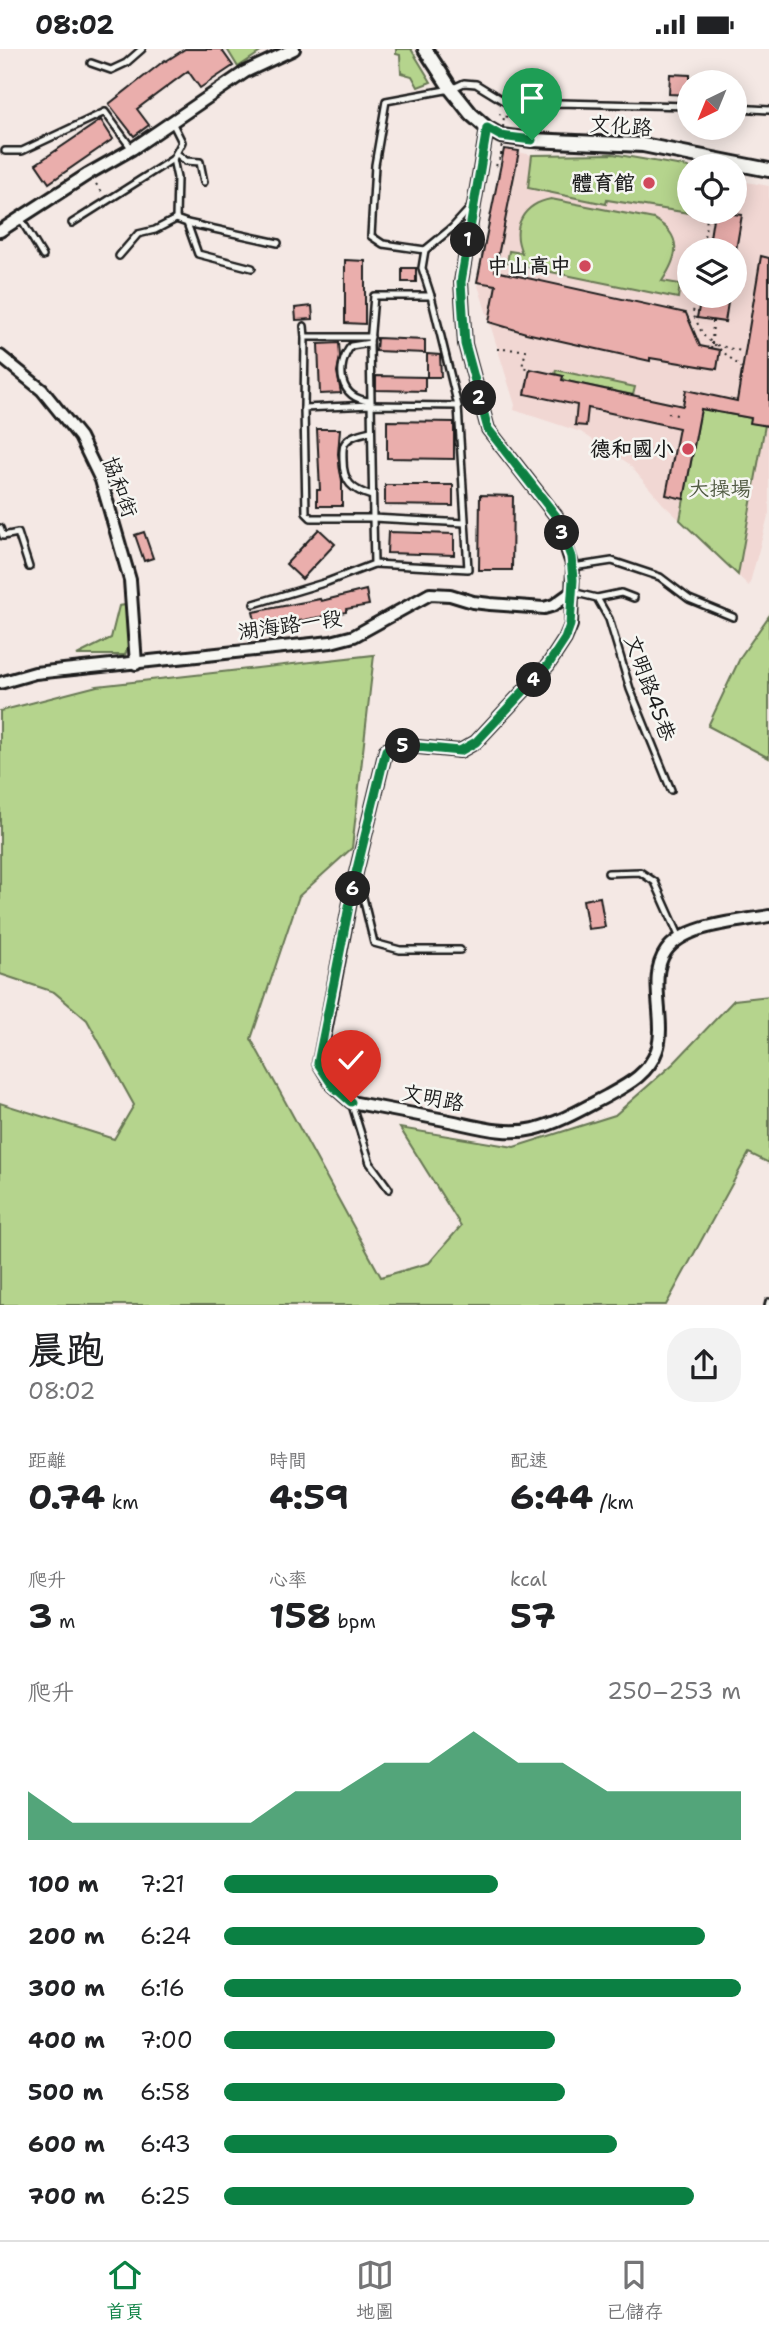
<!DOCTYPE html>
<html lang="zh-TW">
<meta charset="utf-8">
<style>
:root{--surface:#fff;--page:#f2f2f2;--text:#202124;--muted:#757577;--line:#e0e0e0;--accent:#0b8043}
body{margin:0;font-family:"Shantell Sans","LXGW WenKai TC",sans-serif;background:var(--page);color:var(--text);height:100vh;display:flex;flex-direction:column;font-size:26px;white-space:nowrap}
*{box-sizing:border-box;margin:0}
p{font-size:23px;color:var(--muted)}
.icon{flex:none;width:38px;height:38px;fill:none;stroke:currentColor;stroke-width:2;stroke-linecap:round;stroke-linejoin:round}
.map{position:relative;height:1256px;overflow:hidden}
.panel{display:flex;flex-direction:column;background:var(--surface);flex:1}
.panel>*{flex:none}
.needle{width:46px;rotate:223deg}
.tools{position:absolute;left:677px;top:21px;display:grid;gap:14px}
.tools a{display:grid;place-items:center;width:70px;height:70px;border-radius:50%;background:var(--surface);box-shadow:0 4px 18px #0003;font-size:35px}
.pin{position:absolute;display:grid;place-items:center;width:60px;height:60px;color:#fff;margin:-72px -30px;border-radius:50% 50% 50% 0;rotate:-45deg;box-shadow:0 0 7px #0007}
.pin .icon{rotate:45deg}
.km{position:absolute;width:35px;height:35px;margin:-18px;border-radius:50%;background:#222;color:#fff;font-size:19px;line-height:35px;text-align:center}
.round{display:grid;place-items:center;flex:none;width:74px;height:74px;border-radius:28px;background:var(--page)}
.summary{display:flex;align-items:center;justify-content:space-between;height:119px;padding:0 28px}
h1{font-size:38px;font-weight:700;line-height:52px}
.metrics{display:grid;grid-template-columns:repeat(3,1fr);gap:10px;height:119px;padding:7px 28px}
.metrics div{display:grid;align-content:center}
.metrics b{font-size:35px;font-weight:700}
.metrics small{font-size:19px;font-weight:400}
.metrics p{font-size:19px}
.chart{height:196px;padding:14px 28px}
.chart p{display:flex;justify-content:space-between}
.chart svg{width:100%;height:126px;margin-top:7px;fill:var(--accent);opacity:.7}
ul{padding:0 28px;list-style:none;font-size:23px}
li{display:grid;grid-template-columns:112px 84px 1fr;align-items:center;height:52px}
li i{height:18px;border-radius:9px;background:var(--accent)}
.status{display:flex;justify-content:space-between;align-items:center;height:49px;padding:0 35px;background:var(--surface);direction:ltr}
.status svg{height:19px;fill:currentColor}
.tabs{display:flex;justify-content:space-around;align-items:center;height:98px;border-top:2px solid var(--line);background:var(--surface);font-size:19px;color:var(--muted)}
.tabs a{display:grid;justify-items:center;gap:4px}
.tabs .selected{color:var(--accent)}
.map>svg:first-child{display:block}
.built{fill:#f1d7d3;fill-rule:evenodd}
.green{fill:#b5d48d;stroke:#687854;stroke-width:2}
.building{fill:#eaaeac;stroke:#1c1c1c;stroke-width:2}
.lines{fill:none;stroke-linecap:round;stroke-linejoin:round}
.service-casing{stroke:#1c1c1c;stroke-width:10}
.minor-casing{stroke:#1c1c1c;stroke-width:16}
.tertiary-casing{stroke:#1c1c1c;stroke-width:18}
.path{stroke:#1c1c1c;stroke-width:2;stroke-dasharray:2 5;stroke-linecap:butt}
.service{stroke:#f6f6f2;stroke-width:5}
.minor{stroke:#f6f6f2;stroke-width:10}
.tertiary{stroke:#f6f6f2;stroke-width:12}
.path-bridge{stroke:#1c1c1c;stroke-width:2;stroke-dasharray:2 5;stroke-linecap:butt}
.route-casing{stroke:#fff;stroke-width:14}
.route{stroke:#0b8043;stroke-width:9}
.poi-dot{fill:#d1495b;stroke:#f6f6f2;stroke-width:2.5}
.labels{text-anchor:middle;stroke-width:5;stroke-linejoin:round;paint-order:stroke}
.street-label{font-size:21px;fill:#1c1c1c;stroke:#f6f6f2}
.poi-label{font-size:21px;font-weight:bold;fill:#1c1c1c;stroke:#f6f6f2;text-anchor:end}
.park-label{font-size:21px;fill:#525c44;stroke:#f6f6f2}
</style>
<div class="status"><b>08:02</b><svg viewBox="0 0 49 12"><path d="M0 12V9h3v3zM5 12V6h3v6zM10 12V3h3v9zM15 12V0h3v12zM26 1h20v11H26zM47 4h2v5h-2z"/></svg></div>
<div class="map">
<svg width="769" height="1257" viewBox="0 0 769 1257">
<rect width="100%" height="100%" fill="#f4e8e4"/>
<filter id="ink" filterUnits="userSpaceOnUse"><feTurbulence type="fractalNoise" baseFrequency=".0143" numOctaves="2"/><feDisplacementMap in="SourceGraphic" scale="14" xChannelSelector="R" yChannelSelector="G"/><feConvolveMatrix kernelMatrix="1 2 1 2 8 2 1 2 1" color-interpolation-filters="sRGB"/></filter>
<g filter="url(#ink)">
<path class="built" d="M504 100 532 106 613 105 689 118 690 163H735V131L769 137V464L749 537 663 455 628 414 581 383 514 361 515 356 477 233ZM690 201H735V247H690Z"/>
<g class="green">
<polygon points="227,0 265,0 238,18"/>
<polygon points="396,0 411,0 431,33 418,38 412,27 401,24 400,6 396,5"/>
<polygon points="613,105 689,118 690,163 695,163 695,165 607,151 606,155 528,139 532,106"/>
<path d="M551 150 654 170C684 187 678 208 662 232L680 235 678 249 507 214 509 202 522 204C510 177 524 155 551 150Z"/>
<polygon points="556,321 635,338 633,346 562,331 563,327 555,325"/>
<polygon points="701,360 751,369 751,374 765,376 738,526 680,471"/>
<polygon points="126,556 130,592 125,606 77,606 111,589 119,557"/>
<polygon points="769,567 769,709 708,677 741,607"/>
<polygon points="374,606 352,799 299,847 251,990 381,1228 429,1214 461,1177 400,1079 514,1098 615,1066 674,1014 734,951 769,947 769,1114 749,1104 666,1256 0,1256 0,1054 114,1090 134,1056 87,971 54,943 0,925 0,662 97,637"/>
</g>
<g class="building">
<polygon points="185,0 221,0 233,17 200,39 188,22 137,60 149,76 134,87 109,55 165,11 166,12"/>
<polygon points="670,25 690,26 690,46 669,45"/>
<polygon points="101,71 113,90 49,134 36,115"/>
<polygon points="504,100 519,102 495,222 686,264 700,297 720,301 717,320 650,309 650,312 526,284 489,273 496,236 477,233"/>
<polygon points="714,163 742,166 736,201 708,201"/>
<polygon points="761,207 769,209 769,377 750,374 751,369 701,360 684,450 666,446 679,379 588,359 586,377 575,376 577,356 525,345 530,320 563,327 562,331 683,357 686,341 737,352"/>
<polygon points="345,211 365,212 365,275 345,274"/>
<rect x="402" y="219" width="14" height="14"/>
<polygon points="701,247 729,247 725,273 697,269"/>
<polygon points="312,257 313,270 296,271 295,259"/>
<polygon points="377,289 425,291 425,304 376,302"/>
<polygon points="339,294 340,308 337,323 341,344 320,345 318,295"/>
<polygon points="427,305 440,306 441,328 427,328"/>
<polygon points="376,327 425,328 425,342 376,341"/>
<polygon points="387,372 454,373 454,410 387,409"/>
<polygon points="317,380 340,380 338,405 342,432 342,457 317,457 317,441 320,441"/>
<polygon points="385,436 453,436 453,457 385,456"/>
<polygon points="480,446 513,447 512,521 479,521"/>
<polygon points="319,480 335,495 302,530 286,515"/>
<polygon points="144,483 153,509 144,512 135,486"/>
<polygon points="388,483 454,485 454,506 387,504"/>
<polygon points="366,541 369,556 346,560 346,563 257,580 253,563 320,550 321,552"/>
<polygon points="600,848 605,878 588,880 583,851"/>
</g>
<g class="lines">
<g class="service-casing">
<g id="service">
<polyline points="91,14 111,21 126,14 142,0"/>
<polyline points="735,59 769,61"/>
<polyline points="5,102 22,102 105,63 132,100"/>
<polyline points="176,104 186,112 200,113 204,133"/>
<polyline points="173,110 177,129 176,170 187,174 198,205 252,219"/>
<polyline points="472,157 452,179 425,201 383,195 371,187 375,116 386,52 451,40 464,34 476,35 507,54 533,57 558,54 690,57"/>
<polyline points="20,169 43,207"/>
<polyline points="72,174 173,110 182,93 172,73"/>
<polyline points="187,174 278,194"/>
<polyline points="119,207 138,185 155,181 176,170"/>
<polyline points="431,247 374,247 370,294 373,469 465,474"/>
<polyline points="304,277 305,288"/>
<path d="M370 294 351 297C335 318 339 350 370 352"/>
<polyline points="304,359 305,288 371,288"/>
<path d="M371 382C363 384 350 386 345 394 342 398 343 406 343 411 343 433 352 441 372 447"/>
<polyline points="0,479 3,487 18,484 29,518"/>
<polyline points="374,515 468,520 458,357 431,247 422,219 425,201"/>
<polyline points="573,518 612,512 660,528 689,550 733,568"/>
<polyline points="572,543 597,549 609,570 630,640 671,741"/>
<polyline points="597,549 621,544 634,549"/>
<polyline points="254,555 327,533 374,515 373,469 311,469 306,464 304,359 371,356 458,357"/>
<polyline points="608,824 640,823 655,833 680,889"/>
<polyline points="354,832 361,840 374,894 400,901 460,901"/>
<polyline points="351,1053 370,1114 389,1140"/>
<polyline points="768,1257 769,1253"/>
</g>
</g>
<g class="minor-casing">
<g id="minor">
<path d="M487 79 461 233 465 295 488 380 556 467 573 518 571 576 565 590 548 616 476 693 460 702 397 696 386 701 354 832 319 1014 333 1037 351 1053C383 1059 414 1065 445 1071 475 1077 505 1087 534 1080 561 1073 584 1059 607 1047 627 1036 649 1025 657 1001 667 972 647 928 666 902 685 875 738 873 769 867"/>
<polyline points="0,182 88,125 132,100 245,23 294,0"/>
<polyline points="0,307 42,341 80,388 101,431 130,531 136,615"/>
<polyline points="0,634 35,624 331,593 354,587 430,545 450,546 473,553 490,555 544,559 554,556 572,543"/>
</g>
</g>
<g class="tertiary-casing">
<polyline id="tertiary" points="425,0 451,40 471,65 487,79 501,87 532,91 643,96 769,121"/>
</g>
<g class="path">
<polyline points="499,65 508,68"/>
<polyline points="496,117 501,106"/>
<polyline points="96,135 103,144"/>
<polyline points="702,201 708,163"/>
<polyline points="695,247 693,265 703,286 742,319"/>
<polyline points="711,299 712,295"/>
<polyline points="497,300 526,301 522,318 530,320"/>
<polyline points="668,364 681,367"/>
</g>
<use href="#service" class="service"/>
<use href="#minor" class="minor"/>
<use href="#tertiary" class="tertiary"/>
<g class="path-bridge">
<polyline points="501,106 504,66"/>
<polyline points="713,272 712,295 745,303"/>
</g>
</g>
</g>
<g class="lines" filter="url(#ink)">
<g class="route-casing">
<polyline id="route" points="351,1053 333,1037 318,1014 354,832 386,701 397,696 460,702 476,693 548,616 565,590 570,576 573,531 571,508 556,467 488,380 465,295 461,233 487,79 501,87 532,91"/>
</g>
<use href="#route" class="route"/>
</g>
<g class="poi-dot">
<circle cx="649" cy="134" r="7"/>
<circle cx="585" cy="217" r="7"/>
<circle cx="688" cy="400" r="7"/>
</g>
<g class="labels">
<g class="street-label">
<text transform="translate(621 77) rotate(4)" y="7">文化路</text>
<text transform="translate(120 438) rotate(70)" y="7">協和街</text>
<text transform="translate(290 576) rotate(-8)" y="7">湖海路一段</text>
<text transform="translate(650 639) rotate(70)" y="7">文明路45巷</text>
<text transform="translate(433 1049) rotate(11)" y="7">文明路</text>
</g>
<g class="poi-label">
<text x="635" y="141">體育館</text>
<text x="571" y="224">中山高中</text>
<text x="674" y="407">德和國小</text>
</g>
<g class="park-label">
<text x="720" y="447">大操場</text>
</g>
</g>
</svg>
<div class="tools">
<a><svg class="needle" viewBox="-14 -14 28 28"><path d="M0-13l5 13h-10z" fill="#e53935"/><path d="M0 13l5-13h-10z" fill="#757577"/></svg></a>
<a><svg class="icon" aria-label="locate" viewBox="0 0 24 24"><circle cx="12" cy="12" r="6"/><path d="M12 2v4M12 18v4M2 12h4M18 12h4"/></svg></a>
<a><svg class="icon" aria-label="layers" viewBox="0 0 24 24"><path d="M12 4l9 5-9 5-9-5zM3 14l9 5 9-5"/></svg></a>
</div>
<div class="pin" style="left:532px;top:91px;background:#1e9e55"><svg class="icon" aria-label="arrive" viewBox="0 0 24 24"><path d="M6 21V4h12l-3 4 3 4H6"/></svg></div>
<div class="pin" style="left:351px;top:1053px;background:#d93025"><svg class="icon" aria-label="check" viewBox="0 0 24 24"><path d="M5 12l5 5 9-10"/></svg></div>
<b class="km" style="left:468px;top:191px">1</b>
<b class="km" style="left:479px;top:349px">2</b>
<b class="km" style="left:562px;top:484px">3</b>
<b class="km" style="left:534px;top:631px">4</b>
<b class="km" style="left:403px;top:697px">5</b>
<b class="km" style="left:353px;top:840px">6</b>
</div>
<section class="panel">
<div class="summary"><div><h1>晨跑</h1><p>08:02</p></div><a class="round"><svg class="icon" aria-label="share" viewBox="0 0 24 24"><path d="M12 15V3M7 8l5-5 5 5M5 13v7h14v-7"/></svg></a></div>
<div class="metrics">
<div><p>距離</p><b>0.74<small> km</small></b></div>
<div><p>時間</p><b>4:59</b></div>
<div><p>配速</p><b>6:44<small> /km</small></b></div>
</div>
<div class="metrics">
<div><p>爬升</p><b>3<small> m</small></b></div>
<div><p>心率</p><b>158<small> bpm</small></b></div>
<div><p>kcal</p><b>57</b></div>
</div>
<div class="chart"><p><span>爬升</span>250–253 m</p>
<svg viewBox="0 0 160 44" preserveAspectRatio="none"><path d="M0 44V27L10 38L20 38L30 38L40 38L50 38L60 27L70 27L80 17L90 17L100 6L110 17L120 17L130 27L140 27L150 27L160 27V44z"/></svg>
</div>
<ul>
<li><b>100 m</b>7:21<i style="width:53%"></i></li>
<li><b>200 m</b>6:24<i style="width:93%"></i></li>
<li><b>300 m</b>6:16<i style="width:100%"></i></li>
<li><b>400 m</b>7:00<i style="width:64%"></i></li>
<li><b>500 m</b>6:58<i style="width:66%"></i></li>
<li><b>600 m</b>6:43<i style="width:76%"></i></li>
<li><b>700 m</b>6:25<i style="width:91%"></i></li>
</ul>
</section>
<nav class="tabs">
<a class="selected"><svg class="icon" aria-label="home" viewBox="0 0 24 24"><path d="M3 11l9-7 9 7M6 9v11h12V9"/></svg>首頁</a>
<a><svg class="icon" aria-label="map" viewBox="0 0 24 24"><path d="M3 6l6-2 6 2 6-2v14l-6 2-6-2-6 2zM9 4v14M15 6v14"/></svg>地圖</a>
<a><svg class="icon" aria-label="saved" viewBox="0 0 24 24"><path d="M7 4h10v16l-5-4-5 4z"/></svg>已儲存</a>
</nav>
